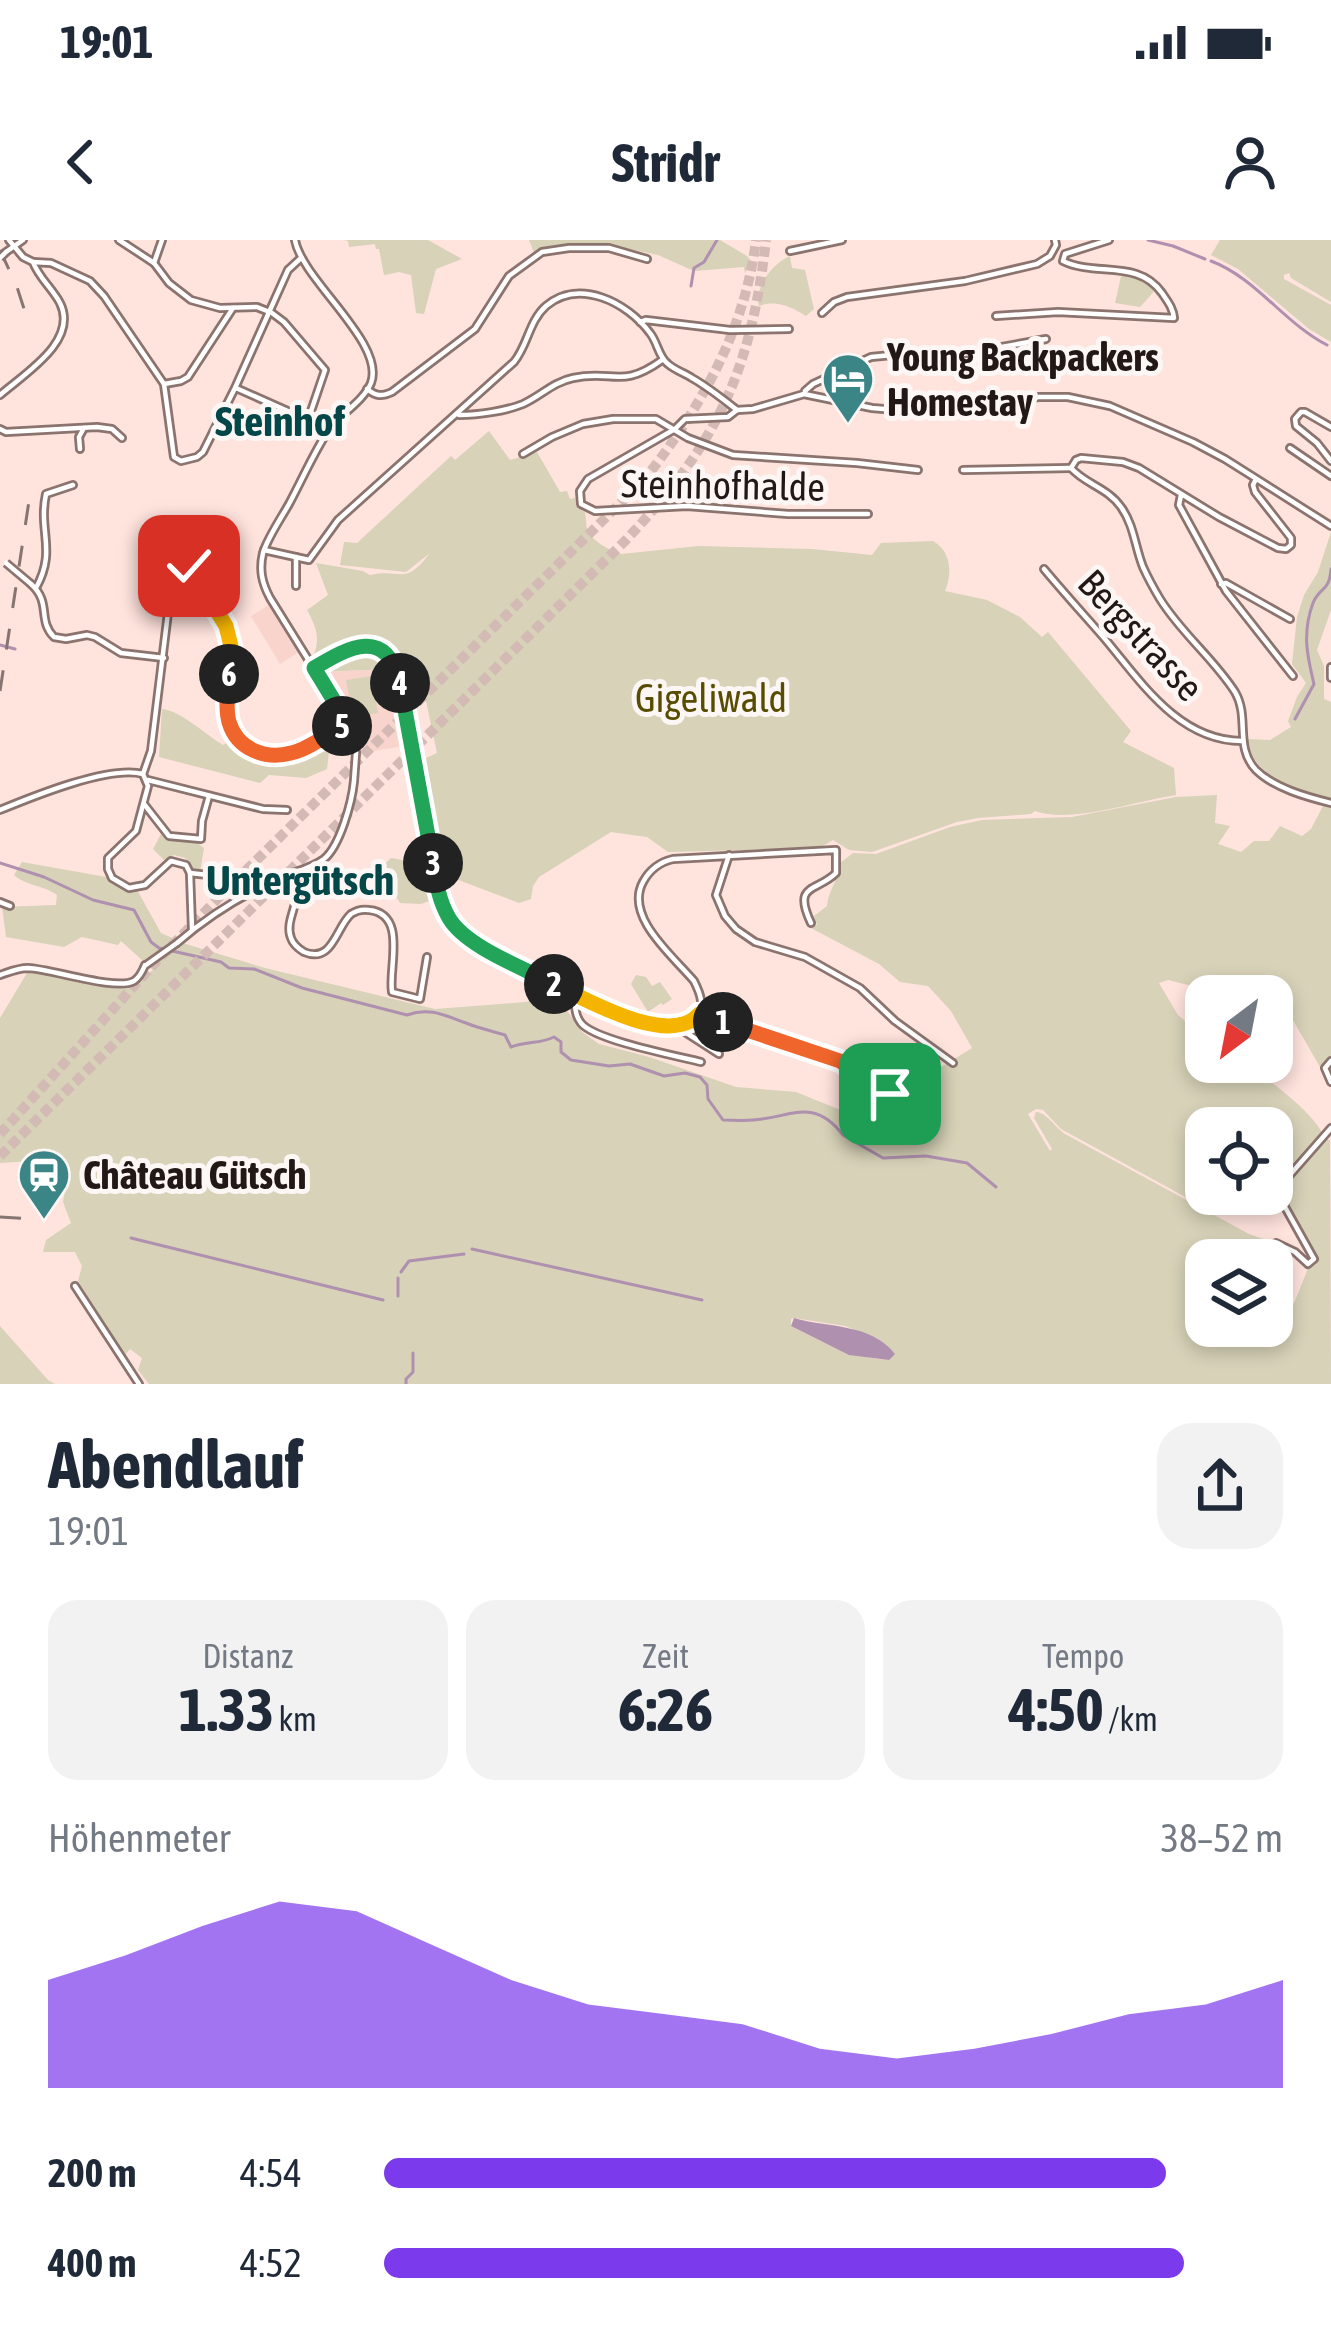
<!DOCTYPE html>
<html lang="de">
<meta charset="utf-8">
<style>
:root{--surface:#fff;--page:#f2f2f3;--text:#1f2937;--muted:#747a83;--accent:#7c3aed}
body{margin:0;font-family:"Asap Condensed",sans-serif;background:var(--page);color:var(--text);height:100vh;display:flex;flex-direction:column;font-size:45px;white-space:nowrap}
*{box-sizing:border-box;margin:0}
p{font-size:39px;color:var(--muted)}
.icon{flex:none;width:66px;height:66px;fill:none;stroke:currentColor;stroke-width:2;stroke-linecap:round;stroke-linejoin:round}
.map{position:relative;height:1144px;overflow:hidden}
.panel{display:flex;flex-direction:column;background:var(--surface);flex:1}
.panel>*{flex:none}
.needle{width:78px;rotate:212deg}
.buttons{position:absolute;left:1185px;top:735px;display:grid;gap:24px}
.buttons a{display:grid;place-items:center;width:108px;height:108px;border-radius:24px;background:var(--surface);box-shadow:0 6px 18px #0003;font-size:60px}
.pin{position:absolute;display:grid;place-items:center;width:102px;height:102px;color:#fff;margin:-51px;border-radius:24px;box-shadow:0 6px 18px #0006}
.km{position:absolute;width:60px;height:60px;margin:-30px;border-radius:50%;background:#222;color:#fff;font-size:33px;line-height:60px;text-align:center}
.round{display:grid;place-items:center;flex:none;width:126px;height:126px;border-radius:36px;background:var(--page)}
.headline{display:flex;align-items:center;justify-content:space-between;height:204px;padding:0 48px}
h1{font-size:66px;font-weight:700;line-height:90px}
.metrics{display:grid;grid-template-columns:repeat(3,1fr);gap:18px;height:204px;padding:12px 48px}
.metrics div{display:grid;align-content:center;border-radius:30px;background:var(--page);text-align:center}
.metrics b{font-size:60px;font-weight:700}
.metrics small{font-size:33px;font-weight:400}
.metrics p{font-size:33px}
.chart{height:336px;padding:24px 48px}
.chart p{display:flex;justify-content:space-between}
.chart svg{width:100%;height:216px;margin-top:12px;fill:var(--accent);opacity:.7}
ul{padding:0 48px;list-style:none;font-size:39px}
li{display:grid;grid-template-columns:192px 144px 1fr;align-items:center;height:90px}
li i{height:30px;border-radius:15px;background:var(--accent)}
.status{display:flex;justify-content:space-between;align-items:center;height:84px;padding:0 60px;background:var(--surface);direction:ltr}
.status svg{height:33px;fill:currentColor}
header{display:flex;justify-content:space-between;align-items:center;height:156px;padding:0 48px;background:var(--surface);font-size:54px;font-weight:700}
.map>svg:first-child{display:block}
.built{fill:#f8d4cc}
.green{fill:#d7d2b8;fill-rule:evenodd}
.water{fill:#af90af}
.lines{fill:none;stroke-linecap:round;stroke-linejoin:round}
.stream{stroke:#af90af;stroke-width:3}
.motorway-tunnel{stroke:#d3bab5;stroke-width:10;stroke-dasharray:10 5;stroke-linecap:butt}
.minor-casing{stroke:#8b736e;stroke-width:10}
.minor{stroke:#fff;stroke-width:4.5}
.rail{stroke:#877571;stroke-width:3;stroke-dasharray:21 21;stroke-linecap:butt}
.minor-bridge-casing{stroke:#8b736e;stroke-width:10;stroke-linecap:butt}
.minor-bridge{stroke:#fff;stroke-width:4.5}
.split-1-casing{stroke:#fff;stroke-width:24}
.split-2-casing{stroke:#fff;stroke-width:24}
.split-3-casing{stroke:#fff;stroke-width:24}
.split-4-casing{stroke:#fff;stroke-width:24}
.split-5-casing{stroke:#fff;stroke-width:24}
.split-6-casing{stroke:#fff;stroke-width:24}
.split-7-casing{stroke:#fff;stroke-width:24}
.split-1{stroke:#f0652b;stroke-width:15}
.split-2{stroke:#f5b400;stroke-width:15}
.split-3{stroke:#22a559;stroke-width:15}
.split-4{stroke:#22a559;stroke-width:15}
.split-5{stroke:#22a559;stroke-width:15}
.split-6{stroke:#f0652b;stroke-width:15}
.split-7{stroke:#f5b400;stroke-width:15}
.labels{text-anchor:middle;stroke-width:10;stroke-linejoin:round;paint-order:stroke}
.poi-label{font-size:39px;font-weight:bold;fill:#221816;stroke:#fcf6f5;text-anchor:start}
.street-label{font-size:39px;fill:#221816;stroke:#fcf6f5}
.park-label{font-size:39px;fill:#584c00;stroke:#fcf6f5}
.neighbourhood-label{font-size:42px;font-weight:bold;fill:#044749;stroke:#fcf6f5}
</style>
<div class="status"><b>19:01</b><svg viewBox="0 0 49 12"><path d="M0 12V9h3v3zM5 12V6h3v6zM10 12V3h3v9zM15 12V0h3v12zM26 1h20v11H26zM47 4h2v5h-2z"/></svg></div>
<header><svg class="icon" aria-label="back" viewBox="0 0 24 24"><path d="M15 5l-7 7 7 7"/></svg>Stridr<svg class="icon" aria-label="person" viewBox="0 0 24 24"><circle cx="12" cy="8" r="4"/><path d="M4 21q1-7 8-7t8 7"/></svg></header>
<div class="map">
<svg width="1331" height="1144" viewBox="0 0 1331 1144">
<rect width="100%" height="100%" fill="#ffe3dd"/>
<g class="built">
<polygon points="269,365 299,412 280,424 251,376"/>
<polygon points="391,429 405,506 361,513 357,490 326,441 327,432"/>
</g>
<g class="green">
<polygon points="344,0 428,0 462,19 436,29 424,74 416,73 411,35 399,32 384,35 379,9 376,9 375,4 349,7 348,1"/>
<polygon points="529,0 720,0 747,16 751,21 745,33 744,27 694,31 658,15 615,6 563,6 535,15"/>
<polygon points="1220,0 1331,0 1331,62 1291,38 1289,33 1284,35 1284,39 1331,65 1331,102 1309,89 1238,29 1211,15"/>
<path d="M790 16 792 28 805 30 814 69 806 76C790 66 776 60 759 66 754 47 773 23 790 16Z"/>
<polygon points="1122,32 1135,34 1157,48 1140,67 1115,63"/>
<path d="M489 191 510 220 537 212 560 252 567 251 570 259 575 258 576 266 585 272C586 278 586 284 587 289 592 302 610 310 621 314L699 306 812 309 872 315 881 303 933 301C952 312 952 334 945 351L987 360 1020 377 1042 397 1048 392 1131 491 1123 502 1174 528 1176 555C1137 561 1070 584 1035 571L1031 574 978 578 957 582 872 612 849 610 833 600 819 608 668 612 647 597 611 592 539 637 533 646 531 659 519 663 440 633 431 636 432 660 421 664 400 663 379 629 391 618 414 622 436 614 404 528 437 513 419 428 317 432 312 419C321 400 317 388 307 370L328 355 316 323 363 331 370 335C403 328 404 347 430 313L406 332 340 325 344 302 357 303 451 216 455 220Z"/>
<path d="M1331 292V370L1317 410 1324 426V459L1331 462V561C1297 551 1253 537 1246 499L1270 500 1291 487 1288 481 1297 457 1306 443 1292 424 1297 377 1304 355 1318 332Z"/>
<polygon points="372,436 378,473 353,477 346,440"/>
<path d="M162 469C181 471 205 494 223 505L233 499C252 517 272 520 299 516 310 514 317 510 329 512L327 529 306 538 269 535 260 543 159 517Z"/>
<path d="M1217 555 1215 583 1230 586 1218 604 1241 612 1254 601H1269L1280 586 1302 596 1311 589 1324 564H1331V818L1324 822 1323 829 1327 839 1290 775 1272 767V756H1233L1168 740 1159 743 1178 775 1206 799V822C1218 822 1234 819 1244 825 1266 836 1315 874 1323 895L1285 935 1278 936 1272 929V888H1242L1231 872 1228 873 1238 888H1206V954H1223L1211 971 1061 889 1043 870 1036 869 1028 874 1050 911 1052 909 1034 878 1036 872C1046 872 1056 888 1065 894L1249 994 1269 1001 1242 1020H1206V1086H1272V1072L1286 1083 1309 1026 1315 1025 1318 1019 1286 967 1283 945 1324 899 1330 900 1331 1144H149L138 1130 142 1118 130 1109 125 1115 78 1041 82 1026 75 1012H43L46 1000 71 983 63 962 68 933 32 921 0 923V778L27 733 71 736 108 746 131 747 153 730 121 701 118 705 82 697 64 707 6 697 2 667 56 665 57 655C44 645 26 646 14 635L22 622 112 638 120 645 136 648 161 693 186 704 265 728 435 769 526 762 545 758 566 769 582 792 599 804 649 817 736 847 796 852 838 869 890 858 972 808 951 771 928 746 900 742 879 724 811 688 817 685 814 676 827 666C828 650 840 638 840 623L853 613 876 614 950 587 982 580 1072 577 1176 557ZM794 1078 845 1086 879 1099 889 1120C846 1116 829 1105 791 1086V1079Z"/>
<polygon points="161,594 165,599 196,602 204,608 200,632 193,631 185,618 174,615 164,620 153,609"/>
<polygon points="636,735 646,737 652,746 660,742 672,759 663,765 661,763 648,772 631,744"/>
<polygon points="0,1086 48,1140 55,1144 0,1144"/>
</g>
<path class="water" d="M794 1078C828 1088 871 1083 895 1114L889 1120 849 1115 791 1086Z"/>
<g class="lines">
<g class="stream">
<polyline points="1148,0 1173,6 1205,19"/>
<path d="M1211 21C1256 38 1284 83 1327 105"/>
<polyline points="691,46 694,28 704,22 717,0"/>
<polyline points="0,405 15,409"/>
<path d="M1295 479 1314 444C1307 415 1302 393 1313 363 1320 346 1329 353 1331 329"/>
<path d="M0 623 44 637 93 660 134 670 151 702 159 708 221 722 229 728 254 729 302 748 407 775C429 767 444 775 466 783 478 788 492 791 505 795L511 807C526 801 540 804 554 797L561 802V812L571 820 609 826 630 824 664 836 685 833 700 837 707 845 708 859 723 880C733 880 743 881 753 880 790 878 813 856 843 895L883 918 926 916 967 923 996 947"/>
<polyline points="131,998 383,1060"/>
<polyline points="472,1009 702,1060"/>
<polyline points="401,1032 409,1021 464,1014"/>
<polyline points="398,1038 398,1056"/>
<polyline points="406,1144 406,1139 413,1132 413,1113"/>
</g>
<g class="motorway-tunnel">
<path d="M0 894 153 725 228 648 644 240C700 169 745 91 756 0"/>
<path d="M0 916 624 302C716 205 751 133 766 0"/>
</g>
<g class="minor-casing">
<g id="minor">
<polyline points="119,0 154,23 169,43 191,60 220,68 257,67 272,73 284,82 325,130 308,180"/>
<path d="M295 0C302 40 386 103 371 143 363 162 340 174 328 191 313 214 302 240 289 264 280 280 268 297 263 313 259 330 262 343 270 358L347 482 354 496 356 513"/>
<polyline points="790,11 842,0"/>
<polyline points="6,12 23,0"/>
<polyline points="33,22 51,23 90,41 104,56 164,144 174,217 181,221 197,217 203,212 235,148 288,30 301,18"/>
<polyline points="154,23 162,0"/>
<polyline points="822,73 834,62 847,57 965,41 1037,24 1050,16 1056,5 1055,0"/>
<path d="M996 76 1058 72 1174 78C1173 68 1168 62 1162 53 1138 19 1097 37 1063 21L1065 14 1109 0"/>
<polyline points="640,82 646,80 730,90 789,89"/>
<polyline points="164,144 181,141 188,137 233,68"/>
<polyline points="236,148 308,180 328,191"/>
<path d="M367 149C376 156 381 157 392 152L475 89 509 36 542 12 569 8H609L647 19"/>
<polyline points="805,151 813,144 871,117 892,115 946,117 1046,99"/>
<path d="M0 155C24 134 79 101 60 63 52 48 39 38 33 22L23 17 9 0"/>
<path d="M459 175C478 175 506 171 523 164 541 156 553 142 573 138 614 129 620 150 662 120"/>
<polyline points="1331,187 1305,172 1301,172 1295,179 1296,186 1317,203 1331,221"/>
<polyline points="0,189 6,192 97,187 112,189 122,198"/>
<polyline points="1290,208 1331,236"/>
<polyline points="80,209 79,197 84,188"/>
<polyline points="523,214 552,197 583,184 613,179 656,179 688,198 733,215 857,223 918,230"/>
<path d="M1071 228C1085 244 1108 248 1121 267 1134 285 1135 307 1143 327 1148 338 1154 349 1160 359 1181 393 1214 419 1235 452 1250 477 1234 507 1256 530 1274 548 1307 557 1331 563"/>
<polyline points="1071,228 1076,220 1081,218 1123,222 1139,228 1219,277 1278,308 1286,309 1291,305 1291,298 1255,252 1253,245 1256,239"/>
<polyline points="963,230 1071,228"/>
<polyline points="1181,255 1179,265 1226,351 1293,436"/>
<polyline points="868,274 788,274 687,266 595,271 581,264 580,251 588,239 675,189 685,179 728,177 737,170 753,169 804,154 872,168 919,172 1039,157 1068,157 1110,166 1193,202 1225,219 1331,286"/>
<path d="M264 310 309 320 338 280 514 122C528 105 529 81 546 66 579 38 627 62 650 93 658 103 658 116 668 124 675 130 684 133 692 138 708 147 723 159 737 170"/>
<polyline points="296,317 296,346"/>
<path d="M1044 329C1064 353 1085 376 1105 399 1141 442 1179 501 1242 501"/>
<path d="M31 344C52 363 37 380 54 397L66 399 87 395 95 397 121 413 164 418"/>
<polyline points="1221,344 1226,343 1290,379"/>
<path d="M36 348C57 310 38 292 46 254L73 245"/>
<polyline points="1331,427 1331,438"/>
<path d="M314 428C346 408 380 386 399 436L437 646C443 670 452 686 472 701 506 719 668 816 697 777 705 765 700 753 694 741 674 717 624 677 643 642 650 629 660 622 673 619L836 610V633C817 652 792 643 811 683"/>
<polyline points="148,540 263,569 287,570"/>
<polyline points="144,564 169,596 201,599 202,581 209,556"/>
<path d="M0 570C34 556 110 525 143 534"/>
<polyline points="729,615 716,655 725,676 736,689 755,702 805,717 860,748 895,781 953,823"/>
<polyline points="190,633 235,638"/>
<path d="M293 633C294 638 297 646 297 651 297 667 285 683 291 698 293 704 299 709 304 712 333 724 336 687 351 674 357 670 362 669 369 670 408 674 388 728 392 752L420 759 427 717"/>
<polyline points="0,662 10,666"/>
<path d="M192 689 190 633 186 625 171 621 145 645 129 648 112 638 108 629V618L136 591 148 546 143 534 151 511 173 332 177 324 185 323C201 337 224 375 229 395 235 420 226 447 227 471 228 484 234 496 244 504 278 531 318 501 347 482"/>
<path d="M177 703C207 677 244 654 280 638 294 632 312 628 324 619 340 606 352 562 354 541"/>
<path d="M0 735C9 732 18 728 28 728 52 729 116 751 134 741 140 737 143 730 145 725"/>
<path d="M576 755C575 765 574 774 581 783 594 800 677 816 701 822"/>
<polyline points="699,774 827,816 840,821 890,854"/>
<polyline points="681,786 685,792 719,814"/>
<polyline points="1331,821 1325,828 1331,842"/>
<polyline points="1276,1003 1295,1012 1308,1024 1314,1019 1285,967 1281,945 1331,888"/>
<polyline points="75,1046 139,1144"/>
</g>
</g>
<use href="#minor" class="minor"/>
<g class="rail">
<polyline points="0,10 17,47 27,78"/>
<polyline points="0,451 29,261"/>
<polyline points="0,977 33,979"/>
</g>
<g class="minor-bridge-casing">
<g id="minor-bridge">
<polyline points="0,18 6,12"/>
<polyline points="6,323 31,344"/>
<polyline points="354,541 356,513"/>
<polyline points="146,725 177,703"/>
</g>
</g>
<use href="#minor-bridge" class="minor-bridge"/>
</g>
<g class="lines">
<g class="split-1-casing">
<polyline id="split-1" points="723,782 840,821 890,854"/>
</g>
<g class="split-2-casing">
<path id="split-2" d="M554 744C587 760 670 808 699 774L723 782"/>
</g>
<g class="split-3-casing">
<path id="split-3" d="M433 623C436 642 439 661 449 678 466 707 524 728 554 744"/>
</g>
<g class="split-4-casing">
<polyline id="split-4" points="400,443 433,623"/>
</g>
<g class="split-5-casing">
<path id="split-5" d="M342 486 347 482 314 428C349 407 386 386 400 443"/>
</g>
<g class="split-6-casing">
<path id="split-6" d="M229 434C228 449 225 467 229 482 237 509 265 520 291 513 309 509 326 495 342 486"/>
</g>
<g class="split-7-casing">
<polyline id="split-7" points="189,326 226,386 231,406 229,434"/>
</g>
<use href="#split-1" class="split-1"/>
<use href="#split-2" class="split-2"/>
<use href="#split-3" class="split-3"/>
<use href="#split-4" class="split-4"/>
<use href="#split-5" class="split-5"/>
<use href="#split-6" class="split-6"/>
<use href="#split-7" class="split-7"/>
</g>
<defs>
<g id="hotel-pin" transform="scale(2.7)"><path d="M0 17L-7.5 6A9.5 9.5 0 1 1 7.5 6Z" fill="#3c8587" stroke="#fcf6f5"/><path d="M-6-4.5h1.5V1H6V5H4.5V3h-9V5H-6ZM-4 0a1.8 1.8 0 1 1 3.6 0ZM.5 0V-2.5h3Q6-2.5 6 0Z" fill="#fff"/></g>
<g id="station-pin" transform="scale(2.7)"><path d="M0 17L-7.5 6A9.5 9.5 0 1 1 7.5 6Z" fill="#3c8587" stroke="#fcf6f5"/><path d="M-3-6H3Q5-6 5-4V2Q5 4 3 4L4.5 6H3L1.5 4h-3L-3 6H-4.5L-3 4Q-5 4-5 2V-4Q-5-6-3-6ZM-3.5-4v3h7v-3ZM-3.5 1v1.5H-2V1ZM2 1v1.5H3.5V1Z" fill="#fff"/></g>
</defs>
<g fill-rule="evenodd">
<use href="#hotel-pin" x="848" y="139"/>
<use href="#station-pin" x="44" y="935"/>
</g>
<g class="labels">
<g class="poi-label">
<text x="887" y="131">Young Backpackers<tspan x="887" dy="45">Homestay</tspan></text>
<text x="83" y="949">Château Gütsch</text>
</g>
<g class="street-label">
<text transform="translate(723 245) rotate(1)" y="14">Steinhofhalde</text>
<text transform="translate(1141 395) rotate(47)" y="14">Bergstrasse</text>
</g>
<g class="park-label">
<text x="711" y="472">Gigeliwald</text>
</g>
<g class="neighbourhood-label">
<text x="280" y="196">Steinhof</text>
<text x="300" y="655">Untergütsch</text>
</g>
</g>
</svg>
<div class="buttons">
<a><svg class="needle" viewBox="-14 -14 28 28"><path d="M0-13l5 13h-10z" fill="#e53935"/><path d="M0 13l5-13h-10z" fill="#747a83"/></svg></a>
<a><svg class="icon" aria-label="locate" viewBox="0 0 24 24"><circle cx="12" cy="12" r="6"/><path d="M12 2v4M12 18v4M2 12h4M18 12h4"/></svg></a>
<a><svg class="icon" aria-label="layers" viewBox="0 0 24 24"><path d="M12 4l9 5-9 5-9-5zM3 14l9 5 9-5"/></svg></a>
</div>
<div class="pin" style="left:890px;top:854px;background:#1e9e55"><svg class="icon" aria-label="arrive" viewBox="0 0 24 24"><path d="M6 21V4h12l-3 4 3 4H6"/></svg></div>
<div class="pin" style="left:189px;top:326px;background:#d93025"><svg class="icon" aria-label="check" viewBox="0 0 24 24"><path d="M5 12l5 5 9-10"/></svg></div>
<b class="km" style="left:723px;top:782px">1</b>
<b class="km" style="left:554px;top:744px">2</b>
<b class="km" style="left:433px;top:623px">3</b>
<b class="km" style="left:400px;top:443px">4</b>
<b class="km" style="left:342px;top:486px">5</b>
<b class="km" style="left:229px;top:434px">6</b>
</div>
<section class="panel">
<div class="headline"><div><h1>Abendlauf</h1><p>19:01</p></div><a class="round"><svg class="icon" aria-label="share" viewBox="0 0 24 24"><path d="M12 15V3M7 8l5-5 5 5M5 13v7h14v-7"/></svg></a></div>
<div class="metrics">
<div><p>Distanz</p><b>1.33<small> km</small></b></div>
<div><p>Zeit</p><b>6:26</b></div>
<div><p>Tempo</p><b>4:50<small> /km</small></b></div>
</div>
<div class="chart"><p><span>Höhenmeter</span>38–52 m</p>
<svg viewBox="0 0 160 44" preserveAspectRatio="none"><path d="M0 44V22L10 17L20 11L30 6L40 8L50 15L60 22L70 27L80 29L90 31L100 36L110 38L120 36L130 33L140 29L150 27L160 22V44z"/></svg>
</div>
<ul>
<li><b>200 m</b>4:54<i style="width:87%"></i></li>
<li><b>400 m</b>4:52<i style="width:89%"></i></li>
</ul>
</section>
